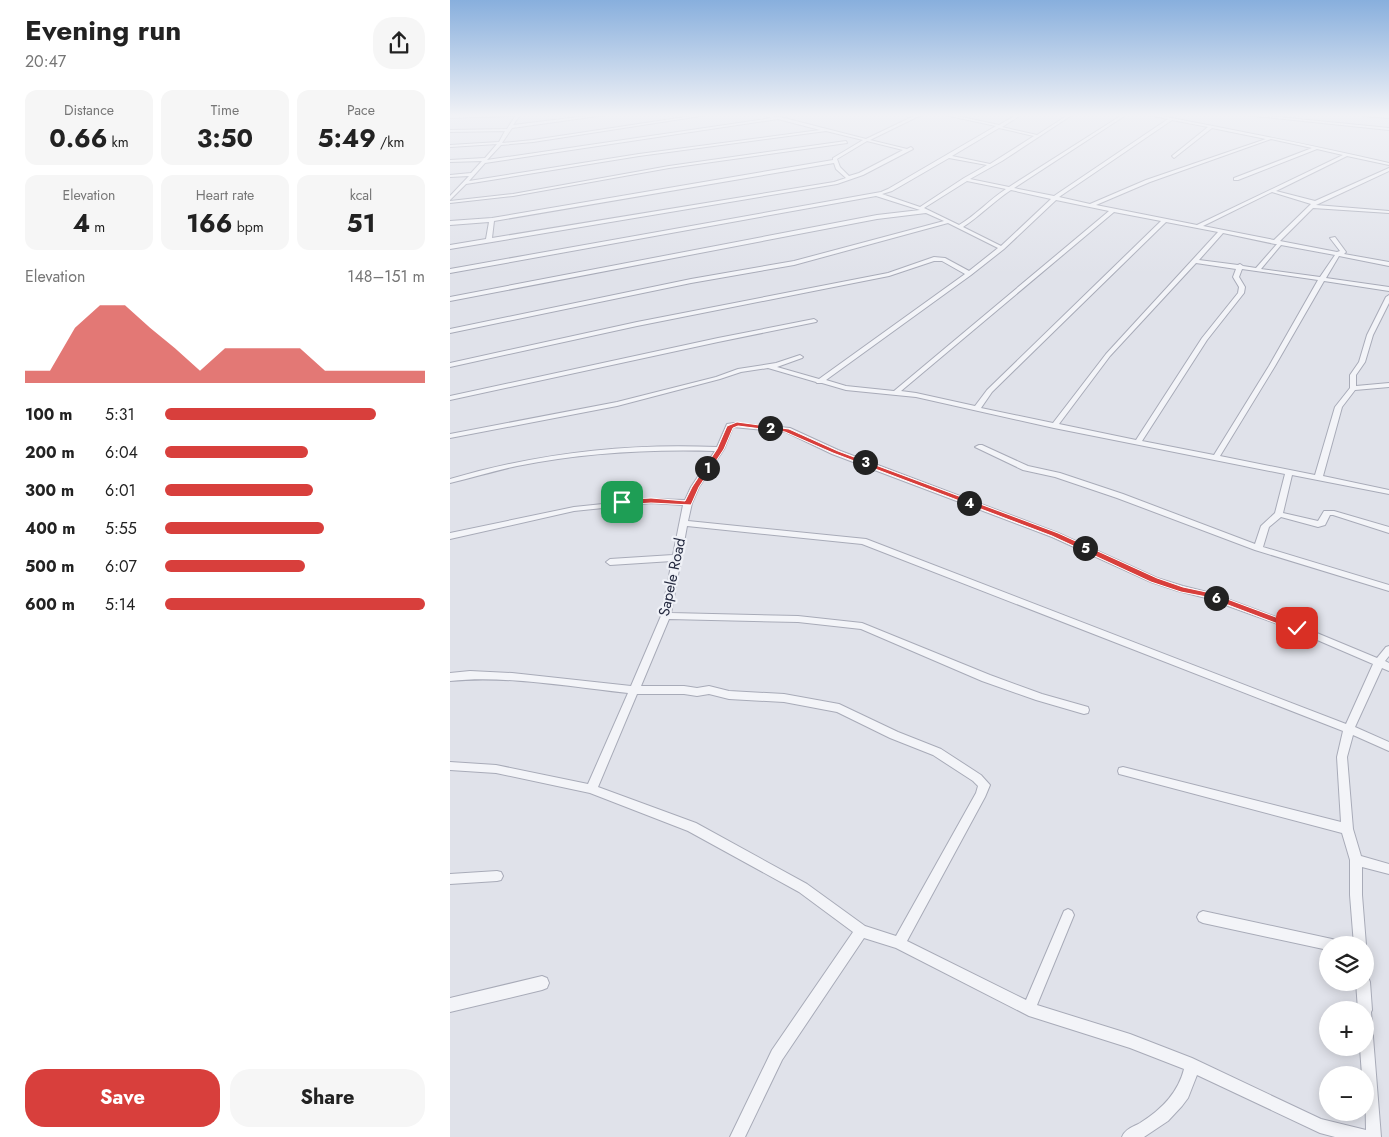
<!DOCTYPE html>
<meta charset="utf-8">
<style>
:root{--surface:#fff;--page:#f6f6f6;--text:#222;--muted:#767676;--accent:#d83f3c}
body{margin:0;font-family:Jost,sans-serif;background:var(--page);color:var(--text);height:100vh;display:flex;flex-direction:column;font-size:19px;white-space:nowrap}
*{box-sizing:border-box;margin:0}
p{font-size:16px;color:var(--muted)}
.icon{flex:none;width:28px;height:28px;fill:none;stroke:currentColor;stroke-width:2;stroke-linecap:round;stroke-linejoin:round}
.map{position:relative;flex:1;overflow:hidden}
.panel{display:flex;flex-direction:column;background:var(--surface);width:450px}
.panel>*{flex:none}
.tools{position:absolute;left:869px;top:936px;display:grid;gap:10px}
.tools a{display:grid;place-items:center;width:55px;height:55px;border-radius:50%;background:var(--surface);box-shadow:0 2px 12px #0003;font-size:25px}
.pin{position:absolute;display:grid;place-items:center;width:42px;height:42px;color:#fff;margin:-21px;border-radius:10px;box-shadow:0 2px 8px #0006}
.km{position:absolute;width:25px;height:25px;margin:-12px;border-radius:50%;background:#222;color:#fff;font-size:14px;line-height:25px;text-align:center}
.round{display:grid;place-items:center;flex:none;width:52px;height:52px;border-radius:20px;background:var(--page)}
.summary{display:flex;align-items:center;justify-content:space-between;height:85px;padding:0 25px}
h1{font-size:28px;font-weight:700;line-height:38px}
.stats{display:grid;grid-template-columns:repeat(3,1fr);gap:8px;height:85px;padding:5px 25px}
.stats div{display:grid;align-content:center;border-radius:12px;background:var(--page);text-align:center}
.stats b{font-size:25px;font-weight:700}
.stats small{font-size:14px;font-weight:400}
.stats p{font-size:14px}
.chart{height:140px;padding:10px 25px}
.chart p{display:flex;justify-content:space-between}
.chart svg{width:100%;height:90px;margin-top:5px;fill:var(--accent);opacity:.7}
.cta{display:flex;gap:10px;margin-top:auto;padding:10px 25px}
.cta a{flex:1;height:58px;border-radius:20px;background:var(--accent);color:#fff;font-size:20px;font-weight:700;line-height:58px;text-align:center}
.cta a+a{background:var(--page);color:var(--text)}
ul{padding:0 25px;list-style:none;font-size:16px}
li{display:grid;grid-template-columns:80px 60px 1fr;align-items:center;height:38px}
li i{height:12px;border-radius:6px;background:var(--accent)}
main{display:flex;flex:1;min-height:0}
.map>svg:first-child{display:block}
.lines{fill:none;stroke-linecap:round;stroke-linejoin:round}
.minor-casing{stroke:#a8abb8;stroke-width:2}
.minor{fill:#f3f4f8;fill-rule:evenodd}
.route{fill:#d83f3c;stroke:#fff}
.labels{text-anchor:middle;stroke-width:4.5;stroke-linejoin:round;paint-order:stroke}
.street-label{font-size:15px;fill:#272c42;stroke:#eff1f7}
</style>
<main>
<section class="panel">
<div class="summary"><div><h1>Evening run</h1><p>20:47</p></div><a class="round"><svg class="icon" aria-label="share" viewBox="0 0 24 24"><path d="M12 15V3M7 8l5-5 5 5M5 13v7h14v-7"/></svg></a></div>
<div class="stats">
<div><p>Distance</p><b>0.66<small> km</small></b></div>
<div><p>Time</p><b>3:50</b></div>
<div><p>Pace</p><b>5:49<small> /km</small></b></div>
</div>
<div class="stats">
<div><p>Elevation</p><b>4<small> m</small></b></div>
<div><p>Heart rate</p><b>166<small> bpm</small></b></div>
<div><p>kcal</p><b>51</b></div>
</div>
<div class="chart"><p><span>Elevation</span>148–151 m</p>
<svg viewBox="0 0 160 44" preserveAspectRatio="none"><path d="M0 44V38L10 38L20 17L30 6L40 6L50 17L60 27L70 38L80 27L90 27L100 27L110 27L120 38L130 38L140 38L150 38L160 38V44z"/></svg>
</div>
<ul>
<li><b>100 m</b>5:31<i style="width:81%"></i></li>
<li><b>200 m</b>6:04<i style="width:55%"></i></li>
<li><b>300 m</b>6:01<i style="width:57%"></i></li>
<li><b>400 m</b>5:55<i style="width:61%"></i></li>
<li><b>500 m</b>6:07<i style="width:54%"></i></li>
<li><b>600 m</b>5:14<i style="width:100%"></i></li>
</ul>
<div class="cta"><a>Save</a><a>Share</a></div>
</section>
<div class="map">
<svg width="939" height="1137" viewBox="0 0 939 1137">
<rect width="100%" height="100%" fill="#e0e2ea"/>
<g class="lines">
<g class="minor-casing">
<g id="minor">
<polygon points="62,115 60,116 0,118 0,116"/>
<path d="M66 115H70L63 125 145 115H155L62 128 52 143 83 140 248 115H257L83 142 51 145 37 160 322 118 313 115 330 117 416 139 466 115H471L420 140 457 149 461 147 463 149 413 175 387 184 0 249V245L36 239 39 222 0 225V221L42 218 383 160V158L413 140 376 131 189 156 16 184 0 200V196L19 176 0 177V175L21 173 32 161 0 162V160L35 158 47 144 0 147V145L49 142 55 131 0 132V130L57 129ZM328 119 370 130 189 154 19 181 35 163ZM417 141 453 150 409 173 399 176 390 167 387 159ZM384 163 386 169 396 178 384 182 42 238 44 221Z"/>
<path d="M495 115H502L549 125 566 115H571L552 127 587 135 618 115H622L552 161 520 179 559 187 672 115H676L564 188 604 196 718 119 699 115H706C784 130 862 145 939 163V165L897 156 826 191 865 201 939 168V171L866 205 939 211V213L863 208 830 241 887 252 890 251 880 238 885 237 896 252 894 254 939 262V266L889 256 876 278 939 287V291L874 281 825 366 770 456 865 475 885 407 900 388V375L909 362 917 335 936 297 939 295V303L923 335 915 362 906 375V386L939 383V387L905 390 892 407 873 476 939 490V494L842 475 833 513 868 521 874 511H884L939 527V533L883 515H880L875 525 868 527 831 517 819 527 813 547 939 585V591L805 550 667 498 605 477 573 470 525 447 529 445H532L578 466 610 473 673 494 805 544 811 526 825 513 835 474 604 428 466 397 396 390 372 383H367L366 382 318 368 291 372 270 379 167 406 0 438V434L167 402 266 377 288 369 326 363 350 355 353 357 352 358 327 367 369 379 515 274 492 261H484L439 276 187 326 0 367V363L187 322 438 273 484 257 495 258 519 271 548 248 498 223 344 265 241 283 0 333V329L241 279 344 261 494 221 476 213 427 219 0 301V297L427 215 470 210 426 196 0 273V269L431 192 438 189 546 126ZM722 120 758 127 722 156 724 158 762 128 816 139 696 180 640 204 609 197ZM549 128 584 136 540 164 502 156ZM821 139 862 148 784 178V180H788L867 149 893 155 747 225 646 205 700 182ZM499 158 537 165 514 178 470 207 432 194 442 191ZM517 181 556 189C539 200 526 215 509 225L474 208ZM561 190 601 199 551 246 513 227C530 216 544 201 561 190ZM822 192 861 204 824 240 753 226ZM606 200 659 211 444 391 396 386 376 380 521 275 554 249ZM664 212 711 221 537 390 525 406 466 393 451 391ZM716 222 768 232 656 354 603 423 531 408 542 392ZM773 233 825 244H827L806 268 793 266 790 264 788 265 749 260ZM831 245 885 255 870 277 811 269ZM746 263 786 269 783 277 789 287 788 293 752 338 686 440 609 424 660 356ZM792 269 868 280 819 366 764 455 692 441 757 340 794 293 795 287 789 277Z"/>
<polygon points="796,115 808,115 939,128 939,130"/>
<polygon points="911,115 939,116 939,118 913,116"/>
<polygon points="396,141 397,143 219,168 63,196 0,203 0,201 63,194 219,166"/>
<polygon points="364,319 367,321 366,322 268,342 0,400 0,396 268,338"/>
<path d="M284 423 340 428 388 450 608 533 707 578 733 586 761 593 850 626 927 658 936 647 939 646V656L935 661 939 663V671L932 668 905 727 939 742V751L903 735 897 757 903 829 911 856 939 864V874L912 867V895L916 945 915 948V945H904L900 895V860L892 833 673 775 669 774 668 771 669 768 673 767 891 822 887 757 893 731 412 544 237 526 221 613 348 616 412 623 540 675 592 694 638 707 639 710 638 713 634 714 586 700 532 681 411 629 348 622 219 619 191 686H234L247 688 259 686 279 691 334 694 389 704 448 732 491 749 531 775 540 785 535 797 457 941 576 1000 614 911 618 909 622 911 624 915 587 1005 680 1034 742 1058 871 1119 916 1130 915 1075H912L910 1048H915V1010H908L906 982H915V976L918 977 920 982 922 1010 921 1012 931 1137H885L870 1133 747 1075 738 1098 732 1106 718 1121 694 1137H672C675 1129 683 1127 690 1123 711 1110 728 1093 734 1069L680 1048 579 1016 446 948 414 938 332 1060 295 1137H280L322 1050 403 932 349 892 238 831 140 793 46 773 0 770V762L46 765 138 784 178 693C121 687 56 675 0 681V673L20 671 62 673 181 686 211 616 222 561 160 565 156 562 160 559 223 555 233 505 201 503 124 511 0 539V533L124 507 201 499 235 500 241 487 265 451C198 449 132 453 67 466 44 471 22 478 0 483V479C89 453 175 443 267 447L277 424ZM283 427 336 432 382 454 602 537 701 582 728 591 756 598 844 630 923 664 896 724 416 539 238 521 242 503 249 487 274 449ZM187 694H234L247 696 259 694 279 699 334 702 387 712 440 738 483 755 523 781 528 786 526 793 446 936 415 926 357 884 246 823 148 787Z"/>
<polygon points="47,871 51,872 53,876 51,880 47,881 0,884 0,874"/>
<polygon points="753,911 882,939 887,941 888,945 878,945 878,950 753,923 749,921 747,917 749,913"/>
<polygon points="92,976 97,978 99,983 97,988 92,990 0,1012 0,998"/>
</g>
</g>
<use href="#minor" class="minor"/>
</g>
<linearGradient id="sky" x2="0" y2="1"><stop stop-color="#88afdd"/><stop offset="0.42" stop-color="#f1f2f6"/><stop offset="1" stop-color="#f1f2f6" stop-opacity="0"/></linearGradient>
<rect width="939" height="274" fill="url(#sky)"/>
<polygon class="route" points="287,422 339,429 388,451 608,533 707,578 733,587 761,593 850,626 851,628 847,631 844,630 757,597 731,592 701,582 602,536 383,453 335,432 288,426 283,428 274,449 249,487 241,505 201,503 172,505 169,502 172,500 201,498 235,501 242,487 267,449 277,426"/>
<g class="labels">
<g class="street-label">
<text transform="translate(222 577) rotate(-78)" y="5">Sapele Road</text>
</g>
</g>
</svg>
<div class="tools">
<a><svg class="icon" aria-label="layers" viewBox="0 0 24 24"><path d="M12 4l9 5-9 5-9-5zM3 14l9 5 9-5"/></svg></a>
<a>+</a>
<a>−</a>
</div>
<div class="pin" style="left:172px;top:502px;background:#1e9e55"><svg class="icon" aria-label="arrive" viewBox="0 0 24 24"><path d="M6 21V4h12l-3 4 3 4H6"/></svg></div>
<div class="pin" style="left:847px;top:628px;background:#d93025"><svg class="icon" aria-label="check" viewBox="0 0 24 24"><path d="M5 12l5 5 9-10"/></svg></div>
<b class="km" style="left:257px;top:468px">1</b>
<b class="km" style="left:320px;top:428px">2</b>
<b class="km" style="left:415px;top:462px">3</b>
<b class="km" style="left:519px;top:503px">4</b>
<b class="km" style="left:635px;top:548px">5</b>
<b class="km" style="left:766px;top:598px">6</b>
</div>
</main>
